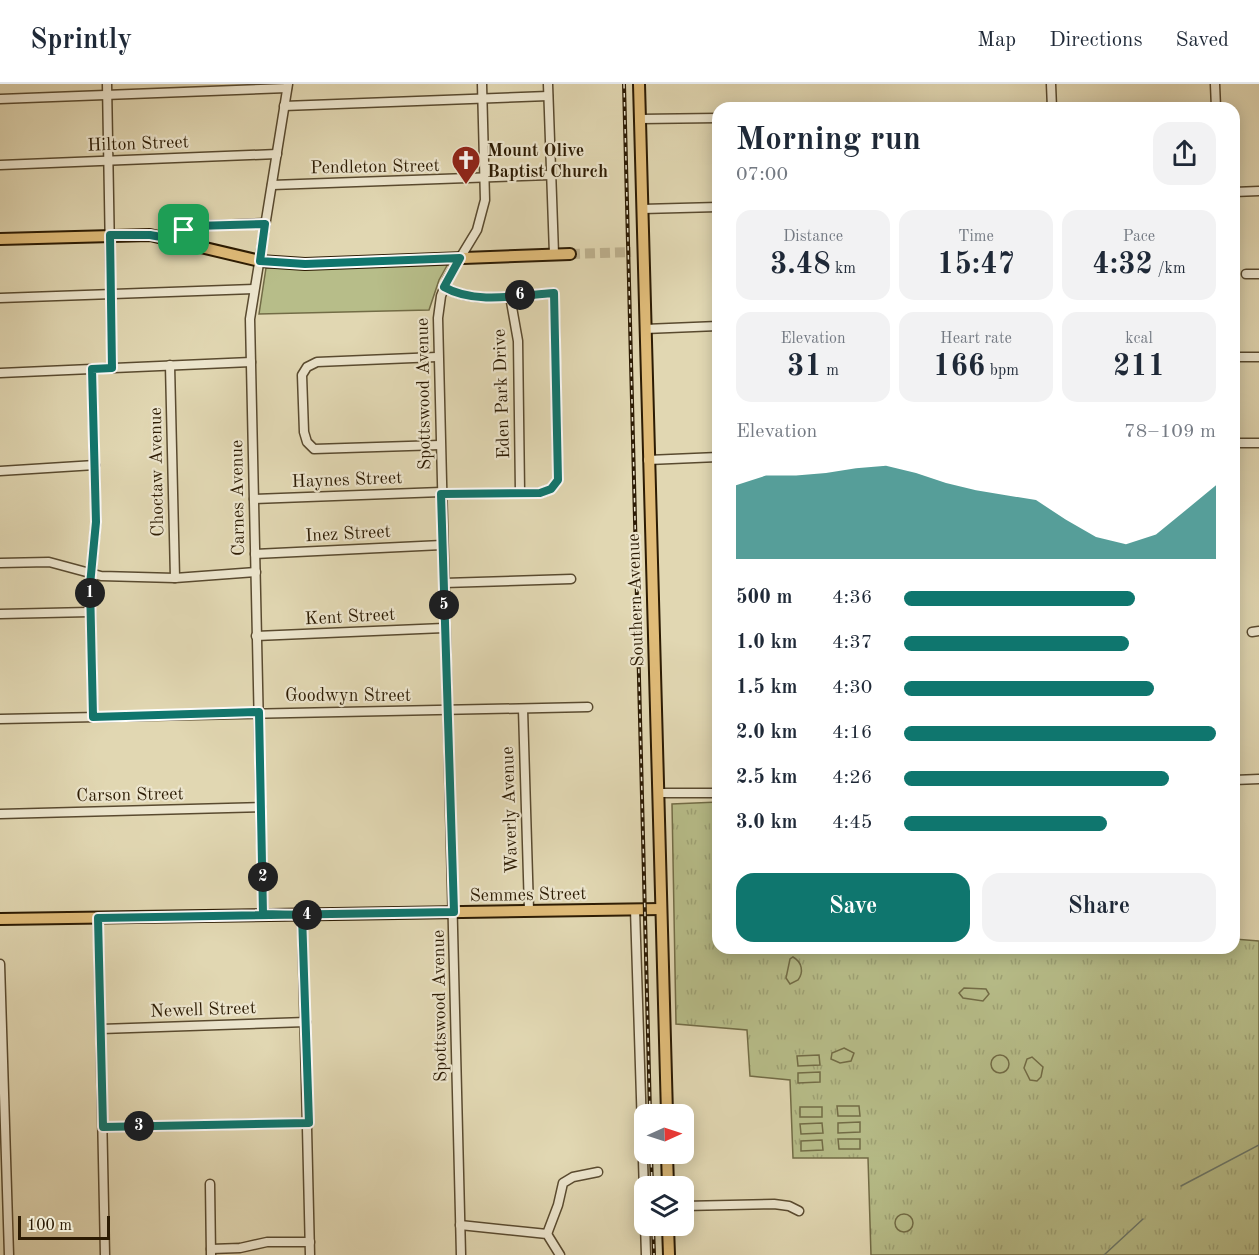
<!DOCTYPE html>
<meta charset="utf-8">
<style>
:root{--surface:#fff;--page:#f2f2f3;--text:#1f2937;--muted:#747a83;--line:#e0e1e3;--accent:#0f766e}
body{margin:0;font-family:"Old Standard TT",serif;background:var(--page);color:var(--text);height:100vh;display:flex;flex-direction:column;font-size:22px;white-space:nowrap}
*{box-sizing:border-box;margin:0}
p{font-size:20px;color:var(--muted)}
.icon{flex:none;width:33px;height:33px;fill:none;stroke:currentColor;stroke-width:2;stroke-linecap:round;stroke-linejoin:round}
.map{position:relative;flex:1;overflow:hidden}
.details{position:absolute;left:712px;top:18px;width:528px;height:852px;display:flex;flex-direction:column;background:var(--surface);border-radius:18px;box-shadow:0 3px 15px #0003}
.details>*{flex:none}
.needle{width:39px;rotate:87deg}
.buttons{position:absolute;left:634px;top:1020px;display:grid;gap:12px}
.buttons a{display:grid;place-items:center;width:60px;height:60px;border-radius:12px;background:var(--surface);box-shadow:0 3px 15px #0003;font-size:30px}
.scale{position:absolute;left:18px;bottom:15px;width:92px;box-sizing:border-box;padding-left:6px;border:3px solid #2c1b03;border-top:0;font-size:16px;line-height:21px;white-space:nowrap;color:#2c1b03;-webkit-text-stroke:4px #ece5cd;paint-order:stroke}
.pin{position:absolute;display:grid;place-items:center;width:51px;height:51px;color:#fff;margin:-26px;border-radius:12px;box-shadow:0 3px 9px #0006}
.km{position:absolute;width:30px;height:30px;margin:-15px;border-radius:50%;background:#222;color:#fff;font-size:16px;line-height:30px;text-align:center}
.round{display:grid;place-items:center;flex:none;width:63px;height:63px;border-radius:18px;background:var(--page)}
.summary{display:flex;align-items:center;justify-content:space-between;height:102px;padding:0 24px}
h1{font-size:33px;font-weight:600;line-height:45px}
.metrics{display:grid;grid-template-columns:repeat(3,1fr);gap:9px;height:102px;padding:6px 24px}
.metrics div{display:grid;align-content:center;border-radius:15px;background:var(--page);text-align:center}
.metrics b{font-size:30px;font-weight:600}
.metrics small{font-size:16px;font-weight:400}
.metrics p{font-size:16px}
.chart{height:168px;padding:12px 24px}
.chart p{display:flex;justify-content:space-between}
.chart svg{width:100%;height:108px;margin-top:6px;fill:var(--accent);opacity:.7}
.button{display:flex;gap:12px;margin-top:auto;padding:12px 24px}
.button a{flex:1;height:69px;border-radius:18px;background:var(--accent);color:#fff;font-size:24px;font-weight:600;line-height:69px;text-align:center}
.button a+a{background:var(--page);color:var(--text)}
ul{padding:0 24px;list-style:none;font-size:20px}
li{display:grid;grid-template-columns:96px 72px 1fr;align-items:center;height:45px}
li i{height:15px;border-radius:8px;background:var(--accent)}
header{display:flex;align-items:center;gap:36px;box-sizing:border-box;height:84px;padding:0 30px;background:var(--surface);border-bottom:2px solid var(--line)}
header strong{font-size:28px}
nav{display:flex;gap:33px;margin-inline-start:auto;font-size:21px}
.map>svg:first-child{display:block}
.grass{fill:url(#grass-tufts);stroke:#726c46;stroke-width:1.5}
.park{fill:#b7bd89;stroke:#726c46;stroke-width:1.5}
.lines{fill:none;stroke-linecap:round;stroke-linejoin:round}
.stream{stroke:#6b796c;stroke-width:1.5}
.major-tunnel{stroke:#bdb18f;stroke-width:10;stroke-dasharray:10 5;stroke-linecap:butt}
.minor-casing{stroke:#594a2f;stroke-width:11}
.major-casing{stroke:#2c1b03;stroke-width:14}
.minor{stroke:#ece5cd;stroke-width:8}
.major{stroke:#e0bc79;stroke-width:10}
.rail-casing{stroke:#2c1b03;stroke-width:4}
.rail{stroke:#ece5cd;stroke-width:1.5;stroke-dasharray:4.5;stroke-linecap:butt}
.route-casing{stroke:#fff;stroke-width:12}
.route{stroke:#0f766e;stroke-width:8}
.labels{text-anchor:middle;stroke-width:4.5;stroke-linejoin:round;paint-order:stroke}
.street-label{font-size:18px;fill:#2c1b03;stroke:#ece5cd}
.poi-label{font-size:18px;font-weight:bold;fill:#2c1b03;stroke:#ece5cd;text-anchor:start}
</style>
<header>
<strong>Sprintly</strong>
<nav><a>Map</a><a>Directions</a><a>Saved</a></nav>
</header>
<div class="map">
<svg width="1259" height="1171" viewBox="0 0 1259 1171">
<defs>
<pattern id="grass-tufts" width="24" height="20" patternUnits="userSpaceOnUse" patternTransform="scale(1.5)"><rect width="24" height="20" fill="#b7bd89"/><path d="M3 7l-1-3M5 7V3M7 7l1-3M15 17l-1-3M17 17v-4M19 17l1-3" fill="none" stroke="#9ea275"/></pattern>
</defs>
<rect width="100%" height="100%" fill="#e1d7b2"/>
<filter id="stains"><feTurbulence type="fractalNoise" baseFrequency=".00333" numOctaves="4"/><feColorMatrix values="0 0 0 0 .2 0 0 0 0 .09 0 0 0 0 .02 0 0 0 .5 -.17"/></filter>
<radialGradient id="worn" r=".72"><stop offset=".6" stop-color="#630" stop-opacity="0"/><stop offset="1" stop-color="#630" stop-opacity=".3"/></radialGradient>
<polygon class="grass" points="718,718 718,864 1234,864 1235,855 1259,857 1259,1171 871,1171 868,1074 793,1074 790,996 750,992 747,946 676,940 672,720"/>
<g class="park">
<polygon points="449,178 439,196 429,226 259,230 266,184"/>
<path d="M793 873C802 878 804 888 798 896L790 900 786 894 790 875Z"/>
<polygon points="964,904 986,905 989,910 983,917 963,914 959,909"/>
<polygon points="844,964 854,969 851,977 840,979 831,975 832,969"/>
<polygon points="819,971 820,981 798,982 797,972"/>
<circle cx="1000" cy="980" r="9"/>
<polygon points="1032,973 1043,983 1041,993 1037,997 1030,996 1024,984 1027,975"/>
<polygon points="820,988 820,998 798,999 798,989"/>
<polygon points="837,1022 859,1022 860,1032 838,1032"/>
<rect x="800" y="1023" width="22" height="10"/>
<polygon points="860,1038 860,1048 838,1049 838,1039"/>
<polygon points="822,1039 823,1049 801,1050 800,1040"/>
<polygon points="838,1055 860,1055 860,1065 839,1065"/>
<polygon points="822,1056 823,1066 801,1067 801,1057"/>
<circle cx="904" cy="1139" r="9"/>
</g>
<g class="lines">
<g class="stream">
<polyline points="1181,1102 1259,1061"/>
<polyline points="1104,1171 1143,1135"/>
</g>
<polyline class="major-tunnel" points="570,170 631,168"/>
<g class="minor-casing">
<g id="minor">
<polyline points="107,0 112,284"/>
<polyline points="548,0 554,170"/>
<polyline points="1051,0 1052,24"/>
<polyline points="1215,0 1216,24"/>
<polyline points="0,15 287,4"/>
<polyline points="284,22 548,12"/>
<polyline points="640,35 718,34"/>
<polyline points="0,81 277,70"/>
<polyline points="272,101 550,91"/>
<polyline points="1234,108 1259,107"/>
<polyline points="642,125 718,123"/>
<polyline points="172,155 195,142 265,139"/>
<polyline points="1246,190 1259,190"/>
<polyline points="510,212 518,257 520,408"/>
<polyline points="0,214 254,205"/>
<polyline points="645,245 718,242"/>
<polyline points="437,273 317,278 307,283 302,291 304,348 307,358 314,365 440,361"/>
<polyline points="1234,273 1259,273"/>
<polyline points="170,281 175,494"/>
<polyline points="92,285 96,438 90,501 93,632"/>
<polyline points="0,289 251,278"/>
<polyline points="1234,359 1259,359"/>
<polyline points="648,376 718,373"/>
<polyline points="0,387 95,381"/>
<path d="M441 410 540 409 551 405 558 396 554 209C520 211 474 221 444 203"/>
<polyline points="254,415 441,408"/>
<polyline points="255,470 442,461"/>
<polyline points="0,479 49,478 101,492 175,494 256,488"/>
<polyline points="444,499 571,495"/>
<polyline points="0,530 90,528"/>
<polyline points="1252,548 1259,547"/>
<polyline points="256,552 444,544"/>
<polyline points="523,625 529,826"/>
<polyline points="0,635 588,623"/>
<polyline points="1234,696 1259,695"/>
<polyline points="658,709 718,709"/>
<polyline points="0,730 261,723"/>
<polyline points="635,825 646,1171"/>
<polyline points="263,830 250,235 288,0"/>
<polyline points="302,831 310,1171"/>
<polyline points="98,834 105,1171"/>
<polyline points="0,880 9,1171"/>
<polyline points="101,945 306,938"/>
<polyline points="103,1043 309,1039"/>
<polyline points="210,1100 211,1171"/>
<polyline points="684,1122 774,1120 789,1122 799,1127"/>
<polyline points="460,1141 547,1150 560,1171"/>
<polyline points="547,1150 558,1121 563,1099 573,1093 598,1088"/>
<polyline points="211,1165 240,1164 267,1158 310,1158"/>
<polyline points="461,1171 438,234 441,212 448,194 477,146 485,116 482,0"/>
</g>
</g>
<g class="major-casing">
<g id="major">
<polyline points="639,0 667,1030"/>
<polyline points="0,155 150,151 260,177 305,180 570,170"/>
<polyline points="0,835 661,825"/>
<polyline points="667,1070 668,1102"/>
<polyline points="668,1142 669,1171"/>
</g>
</g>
<use href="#minor" class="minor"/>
<use href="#major" class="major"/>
<g class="rail-casing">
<g id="rail">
<polyline points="624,0 650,1030"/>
<polyline points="651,1070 652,1102"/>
<polyline points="653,1142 654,1171"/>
</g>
</g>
<use href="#rail" class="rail"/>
</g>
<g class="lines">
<g class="route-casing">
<path id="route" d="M184 146 172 155 150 151H110L112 284 92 285 96 438 90 501 93 633 259 628 263 830 302 831 309 1039 103 1043 98 834 454 828 441 410 540 409 551 405 558 396 554 209C520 211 475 221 444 203L460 174 305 180 260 177 265 140 195 142 184 146"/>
</g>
<use href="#route" class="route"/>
</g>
<defs>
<g id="church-pin" transform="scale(1.5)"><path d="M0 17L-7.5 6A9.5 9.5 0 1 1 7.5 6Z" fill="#8f2418" stroke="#ece5cd"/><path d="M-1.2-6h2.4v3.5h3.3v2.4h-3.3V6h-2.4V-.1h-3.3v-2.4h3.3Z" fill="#fff"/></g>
</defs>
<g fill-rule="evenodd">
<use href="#church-pin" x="466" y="76"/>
</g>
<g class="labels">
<g class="street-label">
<text transform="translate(138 59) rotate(-2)" y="6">Hilton Street</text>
<text transform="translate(375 82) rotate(-1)" y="6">Pendleton Street</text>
<text transform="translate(423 310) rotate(-91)" y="6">Spottswood Avenue</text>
<text transform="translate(501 310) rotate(-92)" y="6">Eden Park Drive</text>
<text transform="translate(156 388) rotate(-91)" y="6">Choctaw Avenue</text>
<text transform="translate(347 395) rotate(-2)" y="6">Haynes Street</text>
<text transform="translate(237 414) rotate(-91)" y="6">Carnes Avenue</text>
<text transform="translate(348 449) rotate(-3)" y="6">Inez Street</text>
<text transform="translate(635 516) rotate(-92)" y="6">Southern Avenue</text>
<text transform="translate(350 532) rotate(-3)" y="6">Kent Street</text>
<text x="348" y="617">Goodwyn Street</text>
<text transform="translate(130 710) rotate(-1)" y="6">Carson Street</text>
<text transform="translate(509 726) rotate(-92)" y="6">Waverly Avenue</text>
<text transform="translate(528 810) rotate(-1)" y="6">Semmes Street</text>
<text transform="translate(439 922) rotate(-91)" y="6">Spottswood Avenue</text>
<text transform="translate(203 925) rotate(-2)" y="6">Newell Street</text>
</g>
<g class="poi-label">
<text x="487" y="72">Mount Olive<tspan x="487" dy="21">Baptist Church</tspan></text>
</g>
</g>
<rect width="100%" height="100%" filter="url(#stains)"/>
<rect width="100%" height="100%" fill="url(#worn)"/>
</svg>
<div class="buttons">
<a><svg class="needle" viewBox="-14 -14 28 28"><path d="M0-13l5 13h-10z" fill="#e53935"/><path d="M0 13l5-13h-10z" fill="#747a83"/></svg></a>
<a><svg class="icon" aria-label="layers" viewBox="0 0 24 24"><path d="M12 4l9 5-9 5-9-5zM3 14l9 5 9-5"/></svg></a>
</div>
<div class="scale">100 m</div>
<div class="pin" style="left:184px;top:146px;background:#1e9e55"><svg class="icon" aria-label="arrive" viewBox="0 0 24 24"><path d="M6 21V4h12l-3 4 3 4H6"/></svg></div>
<b class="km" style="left:90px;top:509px">1</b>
<b class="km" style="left:263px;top:793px">2</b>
<b class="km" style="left:139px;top:1042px">3</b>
<b class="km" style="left:307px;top:831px">4</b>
<b class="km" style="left:444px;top:521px">5</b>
<b class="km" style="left:520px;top:211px">6</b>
<section class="details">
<div class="summary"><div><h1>Morning run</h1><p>07:00</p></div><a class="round"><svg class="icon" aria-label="share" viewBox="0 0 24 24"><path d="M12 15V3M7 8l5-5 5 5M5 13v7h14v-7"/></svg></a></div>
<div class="metrics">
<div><p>Distance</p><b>3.48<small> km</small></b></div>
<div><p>Time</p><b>15:47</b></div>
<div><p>Pace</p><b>4:32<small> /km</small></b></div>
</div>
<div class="metrics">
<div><p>Elevation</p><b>31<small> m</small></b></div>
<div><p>Heart rate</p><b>166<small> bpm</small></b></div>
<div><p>kcal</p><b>211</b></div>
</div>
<div class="chart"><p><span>Elevation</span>78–109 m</p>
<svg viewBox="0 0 160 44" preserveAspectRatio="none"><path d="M0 44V14L10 10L20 10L30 9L40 7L50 6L60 9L70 13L80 16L90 18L100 20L110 28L120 35L130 38L140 34L150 24L160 14V44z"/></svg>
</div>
<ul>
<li><b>500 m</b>4:36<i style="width:74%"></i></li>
<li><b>1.0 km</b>4:37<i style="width:72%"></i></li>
<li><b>1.5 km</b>4:30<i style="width:80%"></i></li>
<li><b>2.0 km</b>4:16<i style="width:100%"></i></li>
<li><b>2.5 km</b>4:26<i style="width:85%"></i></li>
<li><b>3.0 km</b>4:45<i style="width:65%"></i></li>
</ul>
<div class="button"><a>Save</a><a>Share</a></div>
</section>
</div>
